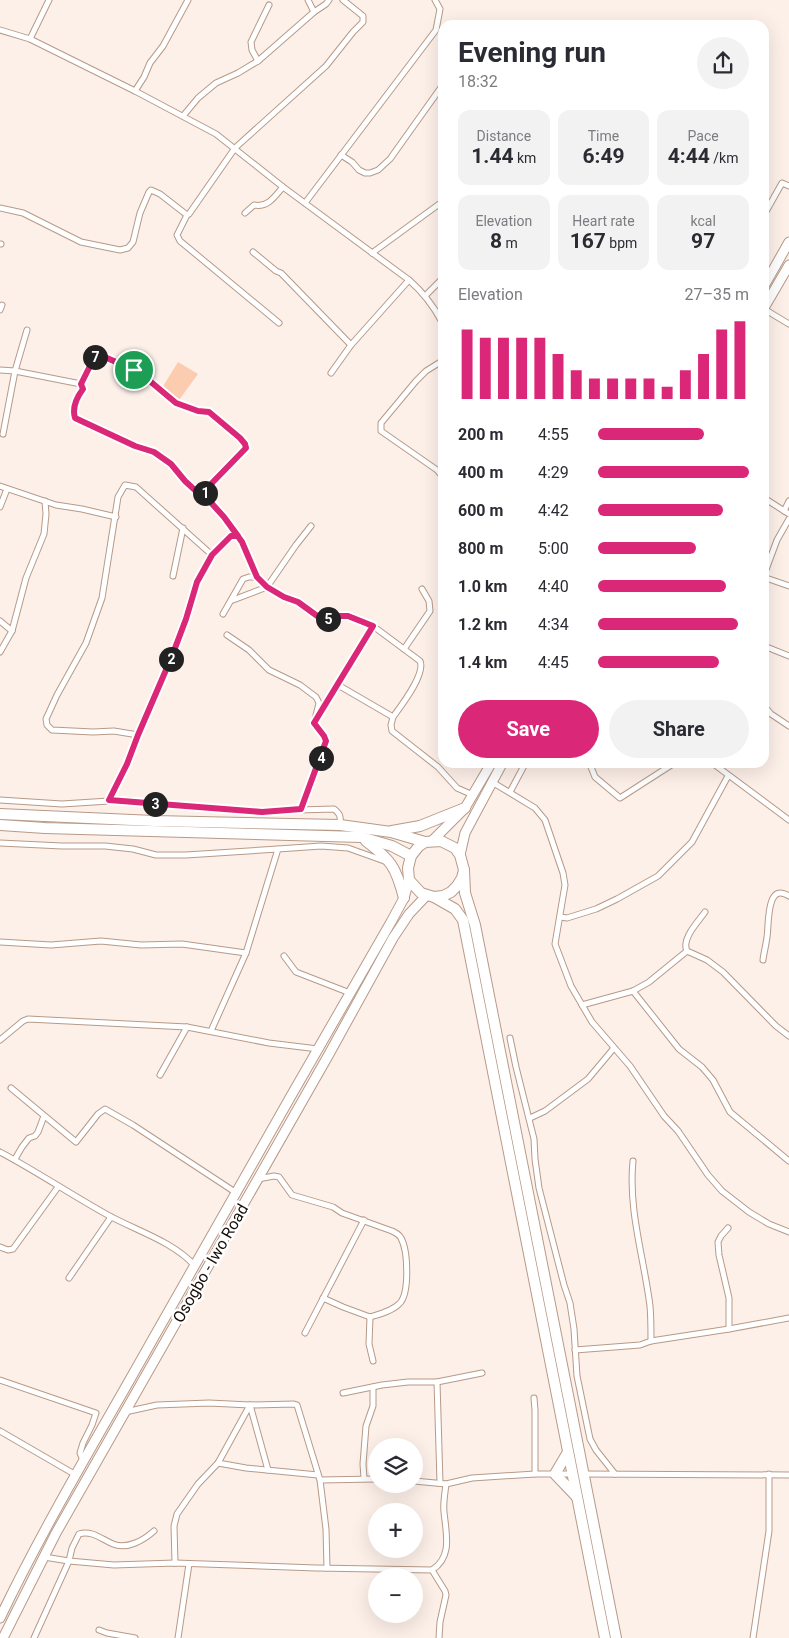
<!DOCTYPE html>
<meta charset="utf-8">
<style>
:root{--surface:#fff;--page:#f2f2f3;--text:#2b2b33;--muted:#7c7c81;--accent:#db2777}
body{margin:0;font-family:Roboto,sans-serif;background:var(--page);color:var(--text);height:100vh;display:flex;flex-direction:column;font-size:19px;white-space:nowrap}
*{box-sizing:border-box;margin:0}
p{font-size:16px;color:var(--muted)}
.icon{flex:none;width:28px;height:28px;fill:none;stroke:currentColor;stroke-width:2;stroke-linecap:round;stroke-linejoin:round}
.map{position:relative;flex:1;overflow:hidden}
.details{position:absolute;left:438px;top:20px;width:331px;height:748px;display:flex;flex-direction:column;background:var(--surface);border-radius:15px;box-shadow:0 5px 20px #0002}
.details>*{flex:none}
.fabs{position:absolute;left:368px;top:1438px;display:grid;gap:10px}
.fabs a{display:grid;place-items:center;width:55px;height:55px;border-radius:50%;background:var(--surface);box-shadow:0 5px 20px #0002;font-size:25px}
.pin{position:absolute;display:grid;place-items:center;width:42px;height:42px;color:#fff;margin:-21px;border:2px solid #fff;border-radius:50%;box-shadow:0 1px 5px #0007}
.km{position:absolute;width:25px;height:25px;margin:-12px;border-radius:50%;background:#222;color:#fff;font-size:14px;line-height:25px;text-align:center}
.round{display:grid;place-items:center;flex:none;width:52px;height:52px;border-radius:26px;background:var(--page)}
.headline{display:flex;align-items:center;justify-content:space-between;height:85px;padding:0 20px}
h1{font-size:28px;font-weight:700;line-height:38px}
.figures{display:grid;grid-template-columns:repeat(3,1fr);gap:8px;height:85px;padding:5px 20px}
.figures div{display:grid;align-content:center;border-radius:12px;background:var(--page);text-align:center}
.figures b{font-size:21px;font-weight:700}
.figures small{font-size:14px;font-weight:400}
.figures p{font-size:14px}
.chart{height:140px;padding:10px 20px}
.chart p{display:flex;justify-content:space-between}
.chart svg{width:100%;height:90px;margin-top:5px;stroke:var(--accent);stroke-width:6}
.cta{display:flex;gap:10px;margin-top:auto;padding:10px 20px}
.cta a{flex:1;height:58px;border-radius:30px;background:var(--accent);color:#fff;font-size:20px;font-weight:700;line-height:58px;text-align:center}
.cta a+a{background:var(--page);color:var(--text)}
ul{padding:0 20px;list-style:none;font-size:16px}
li{display:grid;grid-template-columns:80px 60px 1fr;align-items:center;height:38px}
li i{height:12px;border-radius:6px;background:var(--accent)}
.map>svg:first-child{display:block}
.green{fill:#fcccb0}
.lines{fill:none;stroke-linecap:round;stroke-linejoin:round}
.street-casing{stroke:#b79a88;stroke-width:7}
.primary-casing{stroke:#b79a88;stroke-width:11}
.highway-casing{stroke:#b79a88;stroke-width:12}
.street{stroke:#fff;stroke-width:5}
.primary{stroke:#fff;stroke-width:9}
.highway{stroke:#fff;stroke-width:10}
.route-casing{stroke:#fff;stroke-width:10}
.route{stroke:#db2777;stroke-width:6}
.labels{text-anchor:middle;stroke-width:5;stroke-linejoin:round;paint-order:stroke}
.street-label{font-size:16px;fill:#160c07;stroke:#fff}
</style>
<div class="map">
<svg width="789" height="1638" viewBox="0 0 789 1638">
<rect width="100%" height="100%" fill="#fdf0e9"/>
<polygon class="green" points="178,362 198,374 179,400 162,388"/>
<g class="lines">
<g class="street-casing">
<g id="street">
<polyline points="308,0 314,12"/>
<path d="M0 30 30 39 135 91 216 134 283 187 409 280C424 293 433 305 442 322"/>
<polyline points="30,39 49,0"/>
<polyline points="258,61 252,50 251,42 269,5"/>
<polyline points="135,91 144,77 150,63 163,46 188,0"/>
<polyline points="183,116 198,98 216,83 238,73 258,61 314,12 326,4 329,0"/>
<polyline points="341,155 352,162 359,170 365,173 370,173 378,170 390,159 442,86"/>
<polyline points="305,203 436,30 440,9 435,0"/>
<polyline points="0,208 23,213 81,242 120,250 128,248 133,242 140,213 149,192 151,190 160,194 187,215 189,214 235,148 326,66 353,32 363,22 363,16 343,0"/>
<path d="M245 213 254 205C268 208 275 196 283 187"/>
<polyline points="187,215 177,235 180,241 279,323"/>
<polyline points="764,215 782,183 789,186"/>
<polyline points="0,244 1,244"/>
<polyline points="253,252 276,271 281,273 351,345"/>
<polyline points="372,253 442,202"/>
<polyline points="426,295 442,279"/>
<polyline points="764,309 789,324"/>
<polyline points="0,310 2,305"/>
<polyline points="442,361 426,371 416,381 381,423 381,431 437,470 442,476"/>
<polyline points="0,370 15,371 81,384"/>
<polyline points="331,373 351,345 409,280"/>
<polyline points="3,434 15,371 27,330"/>
<polyline points="0,486 56,505 82,509 116,517"/>
<path d="M204 495 211 484 244 451 245 444 209 412 198 411 176 403 145 377 98 354 94 358 81 384 83 389C77 397 72 408 75 418L135 446 154 452 164 458 185 481 197 492 204 495 224 517 242 541 257 577 267 587 284 597 298 602 320 618 325 619 339 616H348L373 626 420 661C426 674 401 706 393 717L391 725 392 731 438 767 457 788 473 795"/>
<polyline points="764,498 789,514"/>
<polyline points="0,507 7,489"/>
<polyline points="784,511 789,501"/>
<polyline points="764,575 777,540 789,519"/>
<polyline points="764,575 766,578 789,586"/>
<polyline points="173,576 183,528"/>
<polyline points="233,600 267,587 296,545 311,526"/>
<polyline points="223,614 243,579 249,577 257,577"/>
<polyline points="0,621 12,631"/>
<polyline points="227,635 249,650 269,670 300,685 316,697 319,703 314,723 325,736 326,741 301,809"/>
<polyline points="764,646 789,656"/>
<polyline points="404,649 430,611 429,601 422,589"/>
<polyline points="0,652 12,631 26,578 44,534 46,514 45,501"/>
<polyline points="338,685 393,717"/>
<polyline points="764,706 771,714 789,726"/>
<polyline points="317,717 373,626"/>
<polyline points="138,735 114,731 93,732 52,730 47,725 46,719 57,695 86,643 102,598 118,497 125,485 136,487 212,555"/>
<polyline points="589,762 595,777 620,798 676,762"/>
<polyline points="711,762 789,820"/>
<polyline points="492,782 535,808 545,820 563,873 565,885 555,944 571,986 592,1022 630,1066 664,1116 678,1131 708,1175 722,1191 749,1212 769,1224 789,1232"/>
<polyline points="510,792 526,762"/>
<path d="M0 800 62 804 109 801 262 811 334 809C340 814 341 816 340 825"/>
<polyline points="109,801 127,764 138,735 172,656 197,582 212,555 231,536 238,536"/>
<polyline points="154,821 155,804"/>
<polyline points="0,843 62,846 105,846 133,849 156,855 186,855 278,849"/>
<polyline points="560,917 567,918 596,909 617,899 658,876 692,842 728,776"/>
<polyline points="0,942 51,945 101,941 141,945 182,944 246,953"/>
<polyline points="687,951 707,960 723,972 776,1026 789,1036"/>
<path d="M687 951C681 939 698 922 705 912"/>
<polyline points="284,956 296,972 350,993"/>
<path d="M763 960C764 952 766 945 767 937 769 925 766 881 789 896"/>
<polyline points="633,991 679,1049 702,1067 713,1080 730,1112 789,1161"/>
<polyline points="582,1005 633,991 649,982 687,951"/>
<polyline points="211,1031 246,953 278,849 321,846 348,848 387,862"/>
<polyline points="510,1038 516,1067 534,1139 535,1159 539,1188 564,1285 570,1303 574,1329 577,1376 590,1439 596,1450 615,1474"/>
<polyline points="0,1040 23,1021 28,1019 187,1027 269,1043 318,1049"/>
<polyline points="160,1075 187,1027"/>
<polyline points="11,1088 76,1142 98,1114 105,1109 133,1125 235,1192"/>
<polyline points="530,1118 545,1111 588,1079 614,1048"/>
<path d="M0 1152C36 1171 70 1194 106 1214 134 1230 173 1241 195 1266"/>
<polyline points="15,1159 22,1147 29,1138 35,1136 38,1132 44,1116"/>
<path d="M633 1161C628 1210 644 1258 650 1306 651 1317 651 1329 651 1341"/>
<path d="M258 1179 274 1176 279 1177 292 1195 333 1207 342 1213 392 1231C396 1233 399 1234 401 1238 408 1251 410 1294 399 1304 392 1311 380 1314 370 1317L343 1307 323 1298"/>
<polyline points="728,1228 721,1236 718,1242 719,1255 729,1298 729,1329"/>
<polyline points="0,1247 8,1250 13,1249 58,1187"/>
<polyline points="69,1278 111,1217"/>
<polyline points="370,1317 369,1344 373,1361"/>
<polyline points="305,1333 364,1220"/>
<polyline points="575,1350 640,1345 651,1341 729,1329 789,1318"/>
<polyline points="0,1380 96,1413 92,1425 83,1443 80,1453 83,1460"/>
<polyline points="437,1382 440,1483"/>
<polyline points="343,1393 382,1385 408,1382 437,1382 482,1373"/>
<polyline points="534,1398 535,1410 535,1474"/>
<polyline points="250,1405 268,1470"/>
<polyline points="125,1412 157,1405 209,1403 250,1405 294,1404 297,1405 320,1480 326,1529 327,1568"/>
<polyline points="0,1431 76,1475"/>
<polyline points="218,1463 246,1468 318,1475"/>
<polyline points="582,1474 789,1475"/>
<polyline points="364,1478 363,1464 366,1426 373,1406 373,1387"/>
<polyline points="320,1480 376,1479"/>
<polyline points="414,1481 446,1484 472,1478 535,1474 574,1474"/>
<path d="M44 1557 69 1561 114 1565 175 1563 316 1568 432 1570C453 1557 446 1533 444 1512 443 1503 445 1493 446 1484"/>
<polyline points="175,1563 174,1526 177,1514 198,1484 218,1463 250,1405"/>
<polyline points="432,1570 445,1591 446,1595 440,1622 439,1638"/>
<polyline points="99,1630 107,1633 135,1638"/>
<path d="M34 1638 69 1561 72 1548 79 1534C92 1530 101 1539 113 1544 127 1550 144 1540 154 1531"/>
<polyline points="178,1638 189,1564"/>
<polyline points="753,1638 769,1531 769,1474"/>
</g>
</g>
<g class="primary-casing">
<g id="primary">
<polyline points="764,286 789,242"/>
<polyline points="764,308 789,265"/>
<polyline points="433,840 465,808 492,762"/>
<polyline points="460,855 465,833 503,762"/>
<path d="M0 1618C46 1522 102 1430 154 1337 233 1198 311 1060 391 922L404 898 409 880"/>
<polyline points="3,1638 56,1533 328,1056 393,938 409,914 427,895"/>
</g>
</g>
<g class="highway-casing">
<g id="highway">
<polyline points="0,814 154,821 340,825 391,832 425,842 441,841 455,848 460,855 464,870 462,878 457,886 451,892 443,896 434,897 421,893 409,880 408,868 411,856 419,846 425,842"/>
<polyline points="0,825 45,828 361,837 392,846 411,856"/>
<polyline points="392,831 420,826 465,808"/>
<path d="M366 841C391 860 396 867 404 898"/>
<polyline points="464,870 465,893 475,925 616,1638"/>
<polyline points="434,897 455,909 463,920 605,1638"/>
<polyline points="568,1452 555,1474 577,1497"/>
</g>
</g>
<use href="#street" class="street"/>
<use href="#primary" class="primary"/>
<use href="#highway" class="highway"/>
</g>
<g class="lines">
<g class="route-casing">
<path id="route" d="M134 370 145 377 176 403 198 411 209 412 240 438 245 444 246 448 211 484 204 495 224 517 238 536H231L212 555 197 582 186 619 172 656 138 735 127 764 109 800 262 812 301 809 326 741 324 736 314 723 373 626 348 616H339L325 619 320 618 298 602 284 597 267 587 257 577 242 542 224 517 204 495 197 492 185 481 171 464 154 452 135 446 75 418C72 408 77 397 83 389L81 384 94 358 98 354 134 370"/>
</g>
<use href="#route" class="route"/>
</g>
<g class="labels">
<g class="street-label">
<text transform="translate(210 1263) rotate(-60)" y="6">Osogbo - Iwo Road</text>
</g>
</g>
</svg>
<div class="fabs">
<a><svg class="icon" aria-label="layers" viewBox="0 0 24 24"><path d="M12 4l9 5-9 5-9-5zM3 14l9 5 9-5"/></svg></a>
<a>+</a>
<a>−</a>
</div>
<div class="pin" style="left:134px;top:370px;background:#1e9e55"><svg class="icon" aria-label="arrive" viewBox="0 0 24 24"><path d="M6 21V4h12l-3 4 3 4H6"/></svg></div>
<b class="km" style="left:205px;top:493px">1</b>
<b class="km" style="left:171px;top:659px">2</b>
<b class="km" style="left:155px;top:804px">3</b>
<b class="km" style="left:321px;top:758px">4</b>
<b class="km" style="left:328px;top:619px">5</b>
<b class="km" style="left:95px;top:357px">7</b>
<section class="details">
<div class="headline"><div><h1>Evening run</h1><p>18:32</p></div><a class="round"><svg class="icon" aria-label="share" viewBox="0 0 24 24"><path d="M12 15V3M7 8l5-5 5 5M5 13v7h14v-7"/></svg></a></div>
<div class="figures">
<div><p>Distance</p><b>1.44<small> km</small></b></div>
<div><p>Time</p><b>6:49</b></div>
<div><p>Pace</p><b>4:44<small> /km</small></b></div>
</div>
<div class="figures">
<div><p>Elevation</p><b>8<small> m</small></b></div>
<div><p>Heart rate</p><b>167<small> bpm</small></b></div>
<div><p>kcal</p><b>97</b></div>
</div>
<div class="chart"><p><span>Elevation</span>27–35 m</p>
<svg viewBox="0 0 160 44" preserveAspectRatio="none"><path d="M5 44V10M15 44V14M25 44V14M35 44V14M45 44V14M55 44V22M65 44V30M75 44V34M85 44V34M95 44V34M105 44V34M115 44V38M125 44V30M135 44V22M145 44V10M155 44V6"/></svg>
</div>
<ul>
<li><b>200 m</b>4:55<i style="width:70%"></i></li>
<li><b>400 m</b>4:29<i style="width:100%"></i></li>
<li><b>600 m</b>4:42<i style="width:83%"></i></li>
<li><b>800 m</b>5:00<i style="width:65%"></i></li>
<li><b>1.0 km</b>4:40<i style="width:85%"></i></li>
<li><b>1.2 km</b>4:34<i style="width:93%"></i></li>
<li><b>1.4 km</b>4:45<i style="width:80%"></i></li>
</ul>
<div class="cta"><a>Save</a><a>Share</a></div>
</section>
</div>
